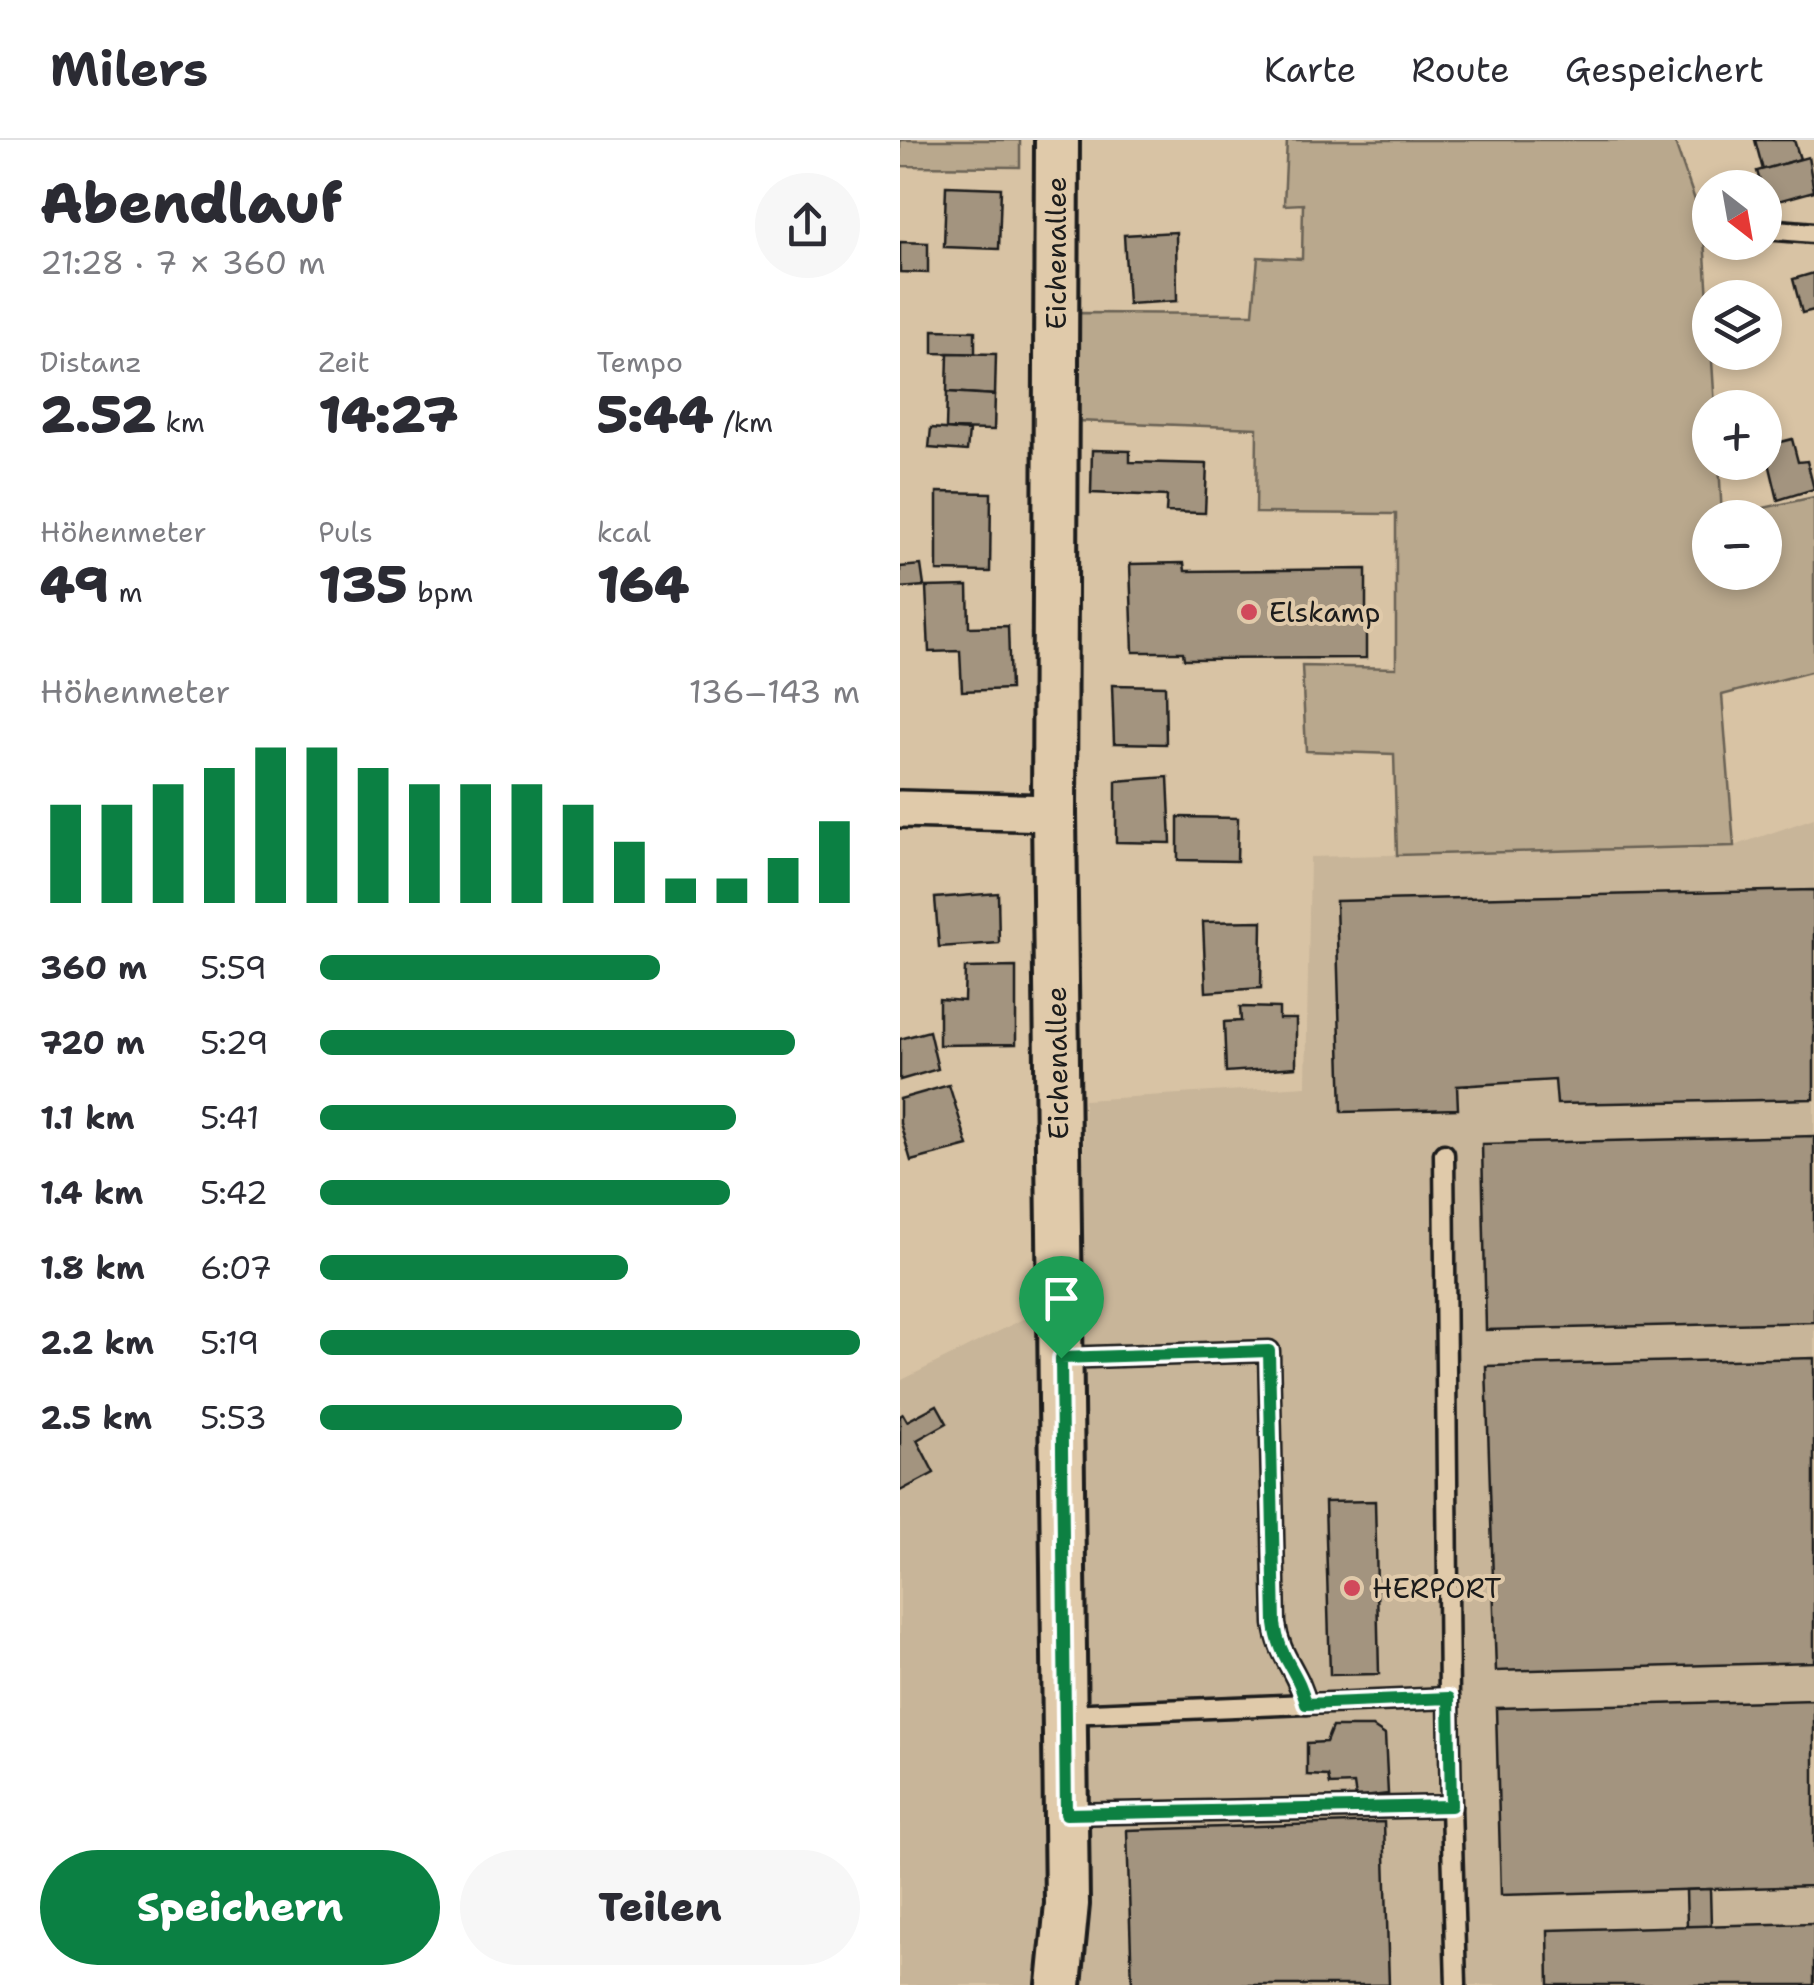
<!DOCTYPE html>
<html lang="de">
<meta charset="utf-8">
<style>
:root{--surface:#fff;--page:#f7f7f7;--text:#2b2b33;--muted:#7c7c81;--line:#e1e1e2;--accent:#0b8043}
body{margin:0;font-family:"Shantell Sans",sans-serif;background:var(--page);color:var(--text);height:100vh;display:flex;flex-direction:column;font-size:38px;white-space:nowrap}
*{box-sizing:border-box;margin:0}
p{font-size:32px;color:var(--muted)}
.icon{flex:none;width:55px;height:55px;fill:none;stroke:currentColor;stroke-width:2;stroke-linecap:round;stroke-linejoin:round}
.map{position:relative;flex:1;overflow:hidden}
.details{display:flex;flex-direction:column;background:var(--surface);width:900px}
.details>*{flex:none}
.needle{width:65px;rotate:149deg}
.fabs{position:absolute;left:792px;top:30px;display:grid;gap:20px}
.fabs a{display:grid;place-items:center;width:90px;height:90px;border-radius:50%;background:var(--surface);box-shadow:0 5px 15px #0003;font-size:50px}
.pin{position:absolute;display:grid;place-items:center;width:85px;height:85px;color:#fff;margin:-102px -42px;border-radius:50% 50% 50% 0;rotate:-45deg;box-shadow:0 0 10px #0007}
.pin .icon{rotate:45deg}
.round{display:grid;place-items:center;flex:none;width:105px;height:105px;border-radius:52px;background:var(--page)}
.head{display:flex;align-items:center;justify-content:space-between;height:170px;padding:0 40px}
h1{font-size:55px;font-weight:800;line-height:75px}
.metrics{display:grid;grid-template-columns:repeat(3,1fr);gap:15px;height:170px;padding:10px 40px}
.metrics div{display:grid;align-content:center}
.metrics b{font-size:50px;font-weight:800}
.metrics small{font-size:28px;font-weight:400}
.metrics p{font-size:28px}
.chart{height:280px;padding:20px 40px}
.chart p{display:flex;justify-content:space-between}
.chart svg{width:100%;height:180px;margin-top:10px;stroke:var(--accent);stroke-width:6}
.cta{display:flex;gap:20px;margin-top:auto;padding:20px 40px}
.cta a{flex:1;height:115px;border-radius:60px;background:var(--accent);color:#fff;font-size:40px;font-weight:800;line-height:115px;text-align:center}
.cta a+a{background:var(--page);color:var(--text)}
ul{padding:0 40px;list-style:none;font-size:32px}
li{display:grid;grid-template-columns:160px 120px 1fr;align-items:center;height:75px}
li i{height:25px;border-radius:12px;background:var(--accent)}
header{display:flex;align-items:center;gap:60px;box-sizing:border-box;height:140px;padding:0 50px;background:var(--surface);border-bottom:2px solid var(--line)}
header strong{font-size:48px}
nav{display:flex;gap:55px;margin-inline-start:auto;font-size:35px}
main{display:flex;flex:1;min-height:0}
.map>svg:first-child{display:block}
.built{fill:#c8b599}
.green{fill:#b9a88d;stroke:#6a6254;stroke-width:2.5;fill-rule:evenodd}
.building{fill:#a3947f;stroke:#1c1c1c;stroke-width:2.5}
.lines{fill:none;stroke-linecap:round;stroke-linejoin:round}
.service-casing{stroke:#1c1c1c;stroke-width:25}
.minor-casing{stroke:#1c1c1c;stroke-width:42}
.tertiary-casing{stroke:#1c1c1c;stroke-width:50}
.service{stroke:#e0caaa;stroke-width:18}
.minor{stroke:#e0caaa;stroke-width:35}
.tertiary{stroke:#e0caaa;stroke-width:42}
.route-casing{stroke:#fff;stroke-width:20}
.route{stroke:#0b8043;stroke-width:12}
.poi-dot{fill:#d1495b;stroke:#e0caaa;stroke-width:4}
.labels{text-anchor:middle;stroke-width:8;stroke-linejoin:round;paint-order:stroke}
.street-label{font-size:28px;fill:#1c1c1c;stroke:#e0caaa}
.poi-label{font-size:28px;fill:#1c1c1c;stroke:#e0caaa;text-anchor:start}
</style>
<header>
<strong>Milers</strong>
<nav><a>Karte</a><a>Route</a><a>Gespeichert</a></nav>
</header>
<main>
<section class="details">
<div class="head"><div><h1>Abendlauf</h1><p>21:28 · 7 × 360 m</p></div><a class="round"><svg class="icon" aria-label="share" viewBox="0 0 24 24"><path d="M12 15V3M7 8l5-5 5 5M5 13v7h14v-7"/></svg></a></div>
<div class="metrics">
<div><p>Distanz</p><b>2.52<small> km</small></b></div>
<div><p>Zeit</p><b>14:27</b></div>
<div><p>Tempo</p><b>5:44<small> /km</small></b></div>
</div>
<div class="metrics">
<div><p>Höhenmeter</p><b>49<small> m</small></b></div>
<div><p>Puls</p><b>135<small> bpm</small></b></div>
<div><p>kcal</p><b>164</b></div>
</div>
<div class="chart"><p><span>Höhenmeter</span>136–143 m</p>
<svg viewBox="0 0 160 44" preserveAspectRatio="none"><path d="M5 44V20M15 44V20M25 44V15M35 44V11M45 44V6M55 44V6M65 44V11M75 44V15M85 44V15M95 44V15M105 44V20M115 44V29M125 44V38M135 44V38M145 44V33M155 44V24"/></svg>
</div>
<ul>
<li><b>360 m</b>5:59<i style="width:63%"></i></li>
<li><b>720 m</b>5:29<i style="width:88%"></i></li>
<li><b>1.1 km</b>5:41<i style="width:77%"></i></li>
<li><b>1.4 km</b>5:42<i style="width:76%"></i></li>
<li><b>1.8 km</b>6:07<i style="width:57%"></i></li>
<li><b>2.2 km</b>5:19<i style="width:100%"></i></li>
<li><b>2.5 km</b>5:53<i style="width:67%"></i></li>
</ul>
<div class="cta"><a>Speichern</a><a>Teilen</a></div>
</section>
<div class="map">
<svg width="914" height="1845" viewBox="0 0 914 1845">
<rect width="100%" height="100%" fill="#d8c3a4"/>
<filter id="ink" filterUnits="userSpaceOnUse"><feTurbulence type="fractalNoise" baseFrequency=".01" numOctaves="2"/><feDisplacementMap in="SourceGraphic" scale="20" xChannelSelector="R" yChannelSelector="G"/><feConvolveMatrix kernelMatrix="1 2 1 2 8 2 1 2 1" color-interpolation-filters="sRGB"/></filter>
<g filter="url(#ink)">
<polygon class="built" points="914,678 914,1845 0,1845 0,1241 125,1178 184,1181 184,960 406,946 410,717 834,706"/>
<g class="green">
<polygon points="0,0 120,0 120,27 0,26"/>
<path d="M387 0H774L803 83 815 267 810 268V322L819 323 822 377 914 357V531L822 555 834 706 497 715 494 614 406 611 402 526 496 528V374L356 373 357 288 177 281 179 173 353 174 358 117 402 119 403 64 384 65ZM810 378H865V432H810Z"/>
</g>
<g class="building">
<polygon points="855,0 894,0 900,19 863,30"/>
<polygon points="908,17 914,51 867,64 865,48 862,48 857,31"/>
<polygon points="46,46 101,48 99,109 44,107"/>
<polygon points="276,92 277,161 228,164 224,95"/>
<polygon points="0,102 28,103 28,133 0,132"/>
<polygon points="914,133 914,170 902,173 893,139"/>
<polygon points="33,190 75,191 75,214 33,213"/>
<polygon points="48,213 96,214 95,255 47,252"/>
<polygon points="47,252 95,255 94,290 46,289"/>
<polygon points="31,288 69,291 67,311 29,308"/>
<polygon points="892,299 898,322 907,321 914,349 878,360 865,306"/>
<polygon points="192,310 230,311 230,322 307,324 305,373 266,372 267,356 191,353"/>
<polygon points="37,352 91,353 90,432 37,431"/>
<polygon points="284,423 285,431 466,429 466,518 284,519 283,512 233,512 230,424"/>
<polygon points="21,425 24,446 0,448 0,427"/>
<polygon points="68,446 69,487 108,486 110,549 62,551 60,511 29,512 26,447"/>
<polygon points="212,545 265,546 266,604 214,603"/>
<polygon points="268,637 271,703 216,702 216,641"/>
<polygon points="278,677 338,678 337,721 278,720"/>
<polygon points="914,750 914,959 657,964 655,940 557,946 558,969 442,972 436,761"/>
<polygon points="98,753 99,803 39,807 35,758"/>
<polygon points="362,781 361,848 306,852 303,782"/>
<polygon points="116,827 116,904 39,905 39,859 64,861 65,828"/>
<polygon points="340,867 379,868 379,879 396,879 396,927 326,932 324,882 341,881"/>
<polygon points="29,891 38,929 0,940 0,899"/>
<polygon points="49,945 68,1006 11,1021 0,983 0,959"/>
<polygon points="914,996 914,1182 586,1190 582,1004"/>
<polygon points="914,1218 914,1522 596,1531 586,1226"/>
<polygon points="37,1265 47,1283 17,1300 34,1333 0,1351 0,1276 3,1274 7,1281"/>
<polygon points="475,1361 479,1534 430,1535 425,1362"/>
<polygon points="914,1560 914,1746 601,1755 596,1568"/>
<polygon points="432,1587 473,1587 485,1595 488,1654 456,1658 454,1644 430,1645 428,1636 407,1635 407,1603 426,1602"/>
<polygon points="484,1682 489,1845 232,1845 227,1690"/>
<polygon points="810,1749 811,1786 787,1787 786,1750"/>
<polygon points="914,1783 914,1845 649,1845 648,1790"/>
</g>
<g class="lines">
<g class="service-casing">
<g id="service">
<polyline points="808,84 810,84"/>
<polyline points="865,89 914,93"/>
<polyline points="544,1014 549,1558"/>
<path d="M161 1218 369 1211 375 1484C379 1517 399 1532 406 1564"/>
<polyline points="166,1574 549,1558 551,1666 166,1674"/>
<polyline points="551,1666 556,1845"/>
</g>
</g>
<g class="minor-casing">
<polyline id="minor" points="0,669 154,673"/>
</g>
<g class="tertiary-casing">
<polyline id="tertiary" points="157,0 154,673 167,1764 159,1845"/>
</g>
<use href="#service" class="service"/>
<use href="#minor" class="minor"/>
<use href="#tertiary" class="tertiary"/>
</g>
</g>
<g class="lines" filter="url(#ink)">
<g class="route-casing">
<path id="route" d="M369 1211 375 1484C379 1519 399 1531 406 1564L549 1558 551 1666 166 1674 161 1218Z"/>
</g>
<use href="#route" class="route"/>
</g>
<g class="poi-dot">
<circle cx="349" cy="472" r="10"/>
<circle cx="452" cy="1448" r="10"/>
</g>
<g class="labels">
<g class="street-label">
<text transform="translate(156 113) rotate(-90)" y="10">Eichenallee</text>
<text transform="translate(157 923) rotate(-91)" y="10">Eichenallee</text>
</g>
<g class="poi-label">
<text x="369" y="482">Elskamp</text>
<text x="472" y="1458">HERPORT</text>
</g>
</g>
</svg>
<div class="fabs">
<a><svg class="needle" viewBox="-14 -14 28 28"><path d="M0-13l5 13h-10z" fill="#e53935"/><path d="M0 13l5-13h-10z" fill="#7c7c81"/></svg></a>
<a><svg class="icon" aria-label="layers" viewBox="0 0 24 24"><path d="M12 4l9 5-9 5-9-5zM3 14l9 5 9-5"/></svg></a>
<a>+</a>
<a>−</a>
</div>
<div class="pin" style="left:161px;top:1218px;background:#1e9e55"><svg class="icon" aria-label="arrive" viewBox="0 0 24 24"><path d="M6 21V4h12l-3 4 3 4H6"/></svg></div>
</div>
</main>
